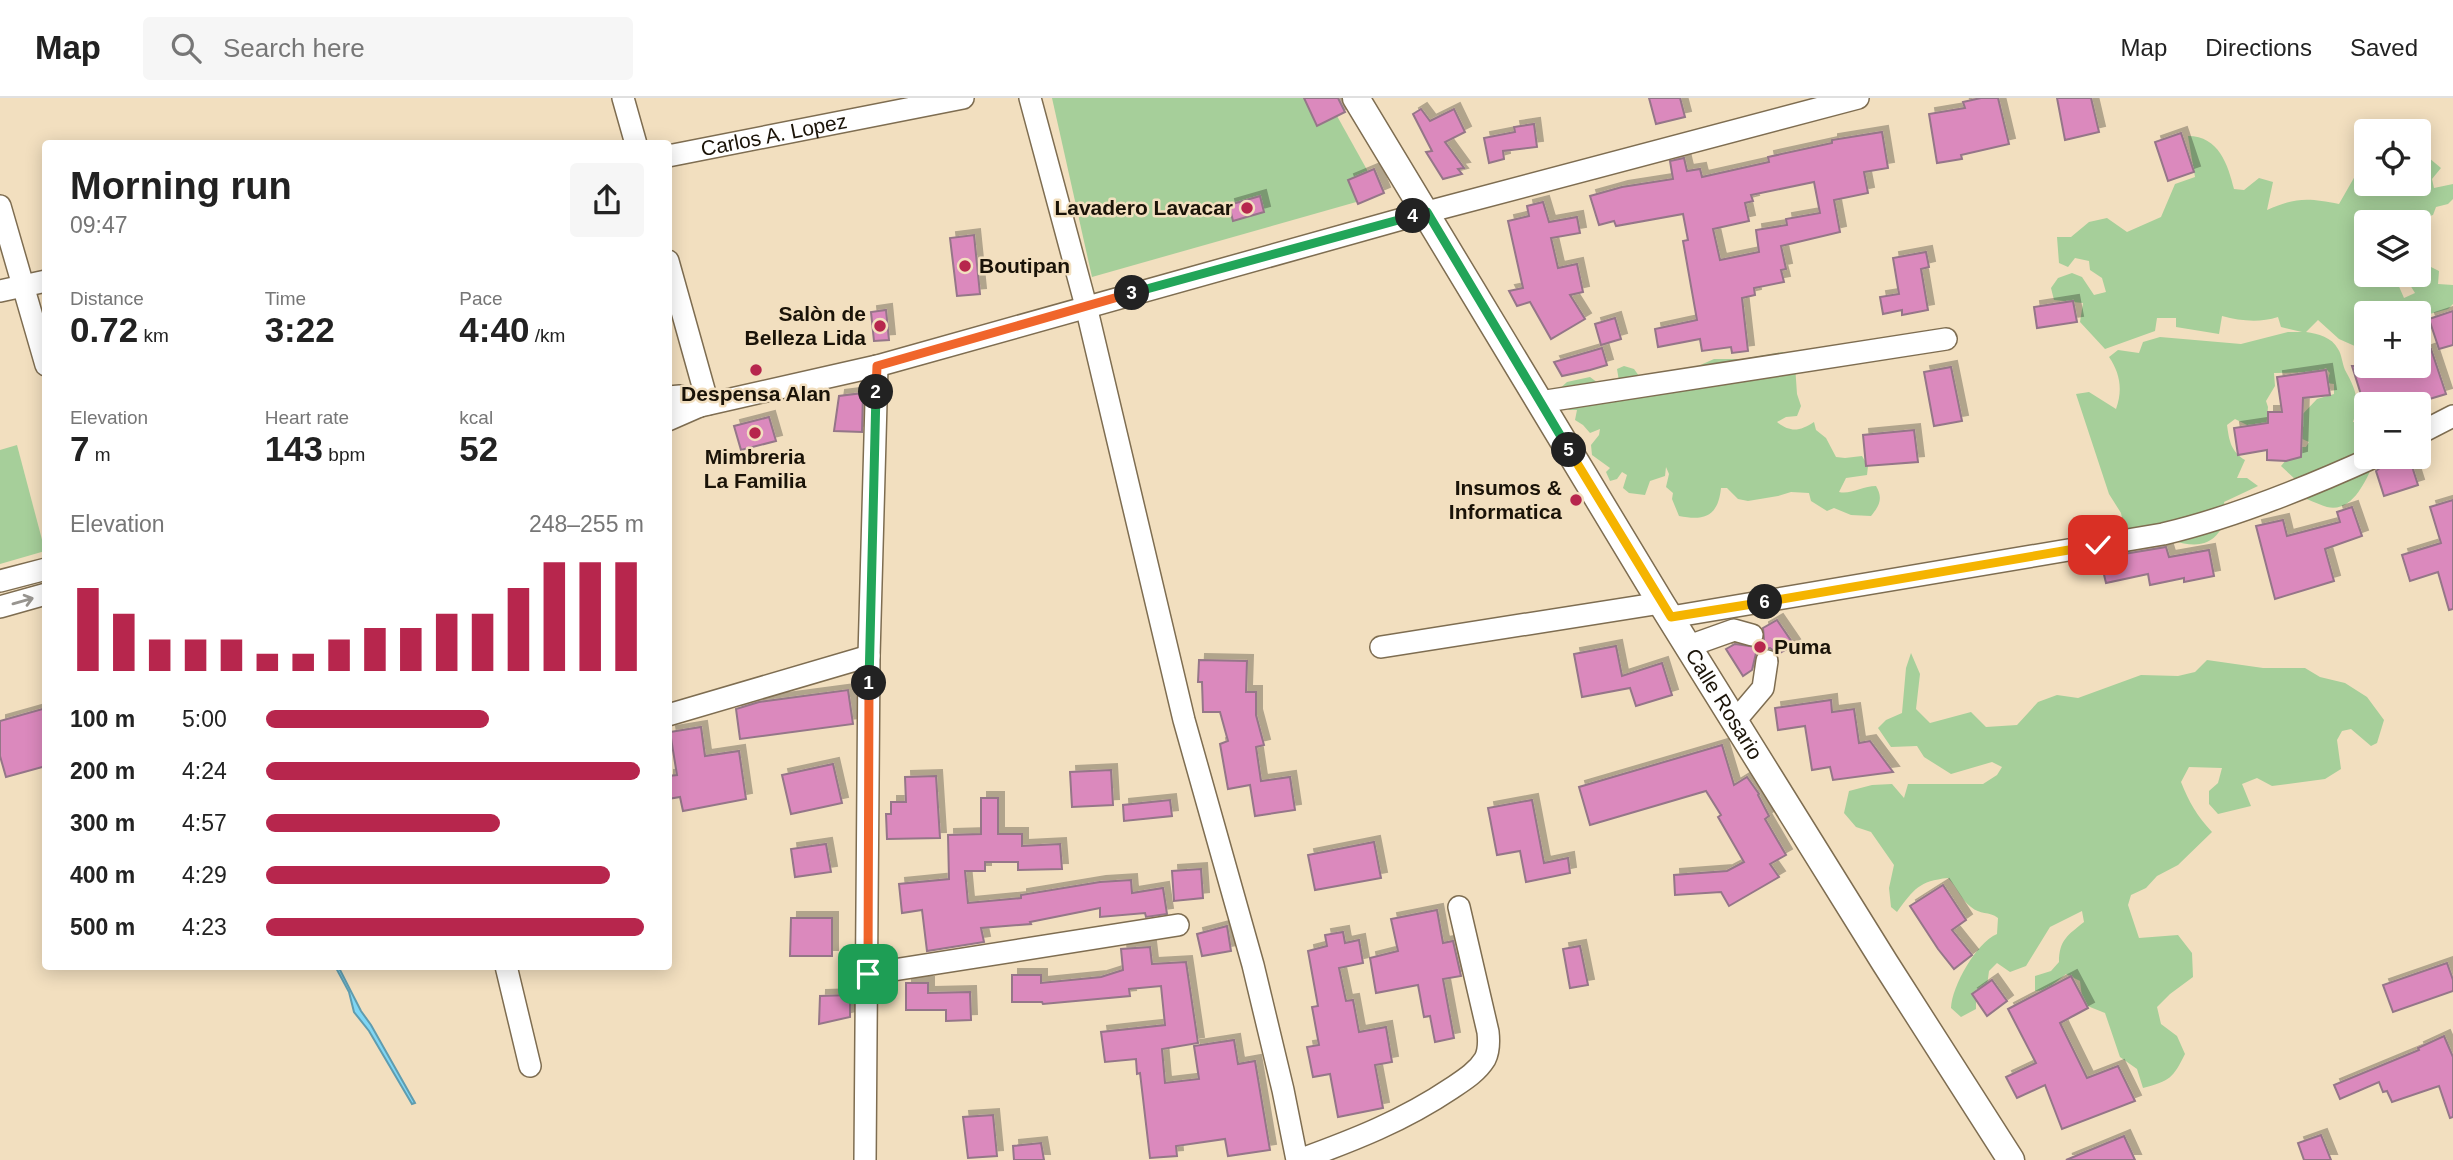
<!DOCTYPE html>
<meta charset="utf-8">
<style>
:root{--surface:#fff;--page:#f6f6f6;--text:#222;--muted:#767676;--line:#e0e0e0;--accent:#b7264d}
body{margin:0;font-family:Helvetica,sans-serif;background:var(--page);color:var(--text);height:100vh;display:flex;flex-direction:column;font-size:26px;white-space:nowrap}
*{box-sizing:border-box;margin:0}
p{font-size:23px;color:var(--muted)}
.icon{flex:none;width:38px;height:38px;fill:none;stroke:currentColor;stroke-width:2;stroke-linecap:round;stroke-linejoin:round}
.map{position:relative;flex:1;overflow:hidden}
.sheet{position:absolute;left:42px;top:42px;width:630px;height:830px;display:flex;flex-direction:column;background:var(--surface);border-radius:7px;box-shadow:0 4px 18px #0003}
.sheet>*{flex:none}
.fabs{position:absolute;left:2354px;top:21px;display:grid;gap:14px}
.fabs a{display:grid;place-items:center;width:77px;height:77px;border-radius:7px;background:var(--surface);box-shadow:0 4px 18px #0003;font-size:35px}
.pin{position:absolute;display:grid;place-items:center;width:60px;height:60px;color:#fff;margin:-30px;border-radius:14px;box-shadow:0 4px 10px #0006}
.km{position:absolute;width:35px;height:35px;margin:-18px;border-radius:50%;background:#222;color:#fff;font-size:19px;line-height:35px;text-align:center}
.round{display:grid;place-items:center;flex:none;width:74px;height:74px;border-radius:7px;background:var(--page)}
.overview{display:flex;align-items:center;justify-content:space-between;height:119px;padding:0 28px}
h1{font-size:38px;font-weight:600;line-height:52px}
.stats{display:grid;grid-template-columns:repeat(3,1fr);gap:10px;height:119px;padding:7px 28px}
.stats div{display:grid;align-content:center}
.stats b{font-size:35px;font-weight:600}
.stats small{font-size:19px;font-weight:400}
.stats p{font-size:19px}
.chart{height:196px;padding:14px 28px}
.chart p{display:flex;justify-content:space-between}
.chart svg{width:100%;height:126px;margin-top:7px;stroke:var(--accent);stroke-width:6}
ul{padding:0 28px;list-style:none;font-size:23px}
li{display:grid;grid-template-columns:112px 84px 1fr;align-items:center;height:52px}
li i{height:18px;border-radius:9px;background:var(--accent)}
header{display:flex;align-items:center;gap:42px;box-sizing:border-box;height:98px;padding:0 35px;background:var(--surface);border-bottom:2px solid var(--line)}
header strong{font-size:33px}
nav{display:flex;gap:38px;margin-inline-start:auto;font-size:24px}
.search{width:490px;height:63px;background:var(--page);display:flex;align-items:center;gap:18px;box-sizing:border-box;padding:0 24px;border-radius:7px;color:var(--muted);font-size:26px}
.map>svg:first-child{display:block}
.green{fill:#a6cf9a}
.water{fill:#7ed6f5;stroke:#609cae;stroke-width:2}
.building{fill:#db89bd;stroke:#957688;stroke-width:2;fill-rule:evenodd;filter:url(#shadow)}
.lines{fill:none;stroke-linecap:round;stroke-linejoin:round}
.minor-casing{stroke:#7e6d51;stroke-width:24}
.major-casing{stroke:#7e6d51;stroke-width:29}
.minor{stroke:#fff;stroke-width:21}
.major{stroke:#fff;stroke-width:26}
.oneway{stroke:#989590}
.split-1-casing{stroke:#fff;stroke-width:14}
.split-2-casing{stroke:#fff;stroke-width:14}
.split-3-casing{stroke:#fff;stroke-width:14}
.split-4-casing{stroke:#fff;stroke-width:14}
.split-5-casing{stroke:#fff;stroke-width:14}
.split-6-casing{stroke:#fff;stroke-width:14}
.split-7-casing{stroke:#fff;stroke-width:14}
.split-1{stroke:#f0652b;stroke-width:9}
.split-2{stroke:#22a559;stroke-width:9}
.split-3{stroke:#f0652b;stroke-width:9}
.split-4{stroke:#22a559;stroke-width:9}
.split-5{stroke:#22a559;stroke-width:9}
.split-6{stroke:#f5b400;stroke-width:9}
.split-7{stroke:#f5b400;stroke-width:9}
.poi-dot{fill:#b7264d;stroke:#f2dfbf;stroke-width:2.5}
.labels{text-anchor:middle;stroke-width:5;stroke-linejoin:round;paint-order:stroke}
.street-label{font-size:21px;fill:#1a1308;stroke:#f2dfbf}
.poi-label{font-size:21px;font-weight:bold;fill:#1a1308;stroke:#f2dfbf;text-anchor:end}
</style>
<header>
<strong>Map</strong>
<div class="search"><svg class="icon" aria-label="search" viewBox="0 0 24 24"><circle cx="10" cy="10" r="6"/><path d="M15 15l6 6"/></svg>Search here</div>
<nav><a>Map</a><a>Directions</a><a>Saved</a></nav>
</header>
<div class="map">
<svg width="2453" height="1062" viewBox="0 0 2453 1062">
<defs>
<filter id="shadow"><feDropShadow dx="6" dy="-6" stdDeviation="0" flood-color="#0004"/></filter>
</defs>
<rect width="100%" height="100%" fill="#f2dfbf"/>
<g class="green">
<polygon points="1052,0 1327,0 1381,97 1092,179"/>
<path d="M2188 38C2219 38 2228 67 2234 91L2244 92 2259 80 2273 84 2267 112C2296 99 2309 100 2339 106L2355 78 2366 79V86H2418L2419 56 2423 55 2441 70 2432 81 2434 90 2453 86V101L2448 106 2436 109 2433 117 2411 124H2366V132H2360L2363 158H2366V177H2394L2404 200 2415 195 2410 187 2409 177H2418L2419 169 2425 166 2439 173 2438 186 2453 187V206L2448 211 2426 217 2431 242 2427 248 2419 249 2418 215H2366V253L2339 241 2318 222 2306 234C2318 236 2332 239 2338 251 2342 257 2342 265 2345 272 2355 290 2361 303 2353 324L2366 323V359L2373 367C2365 384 2352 415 2327 409 2317 406 2307 400 2296 398V382L2281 368 2297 349H2306L2309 344 2300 340 2299 320 2317 301 2334 296V286L2326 285 2330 275 2325 270 2322 274 2274 275 2275 288 2266 303 2268 309 2266 332H2257L2235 321 2227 327C2229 342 2231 354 2245 362L2237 380H2247L2258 388 2224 404C2228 417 2227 423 2219 434 2202 457 2175 442 2152 437 2144 435 2134 436 2125 435L2121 415 2109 396 2076 296 2089 294 2116 311C2123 292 2120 275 2109 259L2118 252 2139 255 2143 244 2160 239 2241 246 2288 234H2302L2281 229 2278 219C2259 225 2241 223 2222 218L2219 236 2176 229V220H2157L2155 233 2105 251 2080 224 2083 205 2054 202 2051 190 2058 180 2072 175 2082 179 2094 197 2106 194 2102 180 2090 172 2089 163 2075 160 2068 169 2059 165 2057 139H2071L2089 124 2107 120 2127 134 2161 119 2175 86 2195 79Z"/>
<path d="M1783 254 1795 267 1797 296 1801 308 1797 318 1786 319 1777 324C1791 335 1800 333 1814 324L1816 332 1826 340 1836 359 1845 360 1862 358 1868 368 1867 377 1846 380 1839 394C1850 397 1863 388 1876 388 1883 400 1880 407 1871 418L1851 417 1834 410 1827 413 1811 403 1809 395 1791 394 1778 398 1748 403 1738 401 1727 390H1721C1718 419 1704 423 1679 418L1672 401 1673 395 1666 389 1669 376 1666 369 1665 378 1650 383 1645 397 1629 395 1623 390 1627 377 1622 374 1617 381 1610 383 1606 374 1610 370 1592 357 1591 347 1599 337 1600 331 1590 335 1583 327 1575 322 1577 312H1569L1556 303V294L1567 284 1590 279 1598 285 1619 283 1617 271 1624 268 1634 271 1639 278 1687 273 1714 261H1742Z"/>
<polygon points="17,347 45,453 0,466 0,352"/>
<path d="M1911 555 1920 576 1916 611 1930 625 1971 614 1986 629 2017 627 2038 604 2057 597 2078 600 2141 577 2178 578 2195 574 2207 562 2263 570H2305L2320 579 2345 585 2367 599 2384 622 2377 645 2371 648 2351 631 2342 633 2337 642 2341 671 2325 681 2272 688 2257 680 2242 686 2251 708 2218 716 2209 706V693L2218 685 2222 670 2189 669 2181 684C2189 704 2197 718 2212 734L2178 767 2157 778 2146 790 2131 797 2128 807 2139 840 2178 837 2192 855 2193 879 2170 896 2157 909 2161 926 2177 938 2185 956C2173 980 2170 983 2143 990L2137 971 2120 959 2105 915 2085 907 2082 899 2080 883 2066 876 2046 892 2035 893V878L2051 873 2059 864C2059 842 2068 837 2084 824L2082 813 2050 829 2026 868 2010 874 1997 865 1989 873 1987 888 1976 892V911L1961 919 1951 910C1952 888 1976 845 1997 836L1998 820C1989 813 1980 817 1971 809 1961 802 1957 789 1948 780 1919 783 1914 791 1897 814L1891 809 1889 790 1894 767 1871 734 1856 729 1844 715 1849 693 1872 687 1892 686 1904 700 1908 686H1983L1997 677 2002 669 1992 664 1951 676 1924 659 1917 648 1891 649 1878 630 1886 622 1902 615 1906 570Z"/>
</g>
<polygon class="water" points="335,868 338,868 361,913 371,927 415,1005 412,1006 369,933 354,914 349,894"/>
<g class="building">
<polygon points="1304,0 1338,0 1345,14 1317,28"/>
<polygon points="1649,0 1680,0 1685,19 1656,26"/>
<polygon points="1981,0 1998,0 2009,46 1961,57 1962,61 1937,65 1929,16 1965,10 1963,4"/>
<polygon points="2057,0 2091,0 2099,34 2065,42"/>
<polygon points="1421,11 1430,23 1454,11 1465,34 1445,44 1464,70 1458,71 1462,76 1443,81 1426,54 1432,53 1413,16"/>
<polygon points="1534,26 1537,49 1503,53 1504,61 1489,65 1484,40 1515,34 1514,29"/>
<path d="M1882 34 1888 70 1864 74 1868 95 1834 102 1840 134 1781 148 1786 171 1781 172 1784 184 1754 190 1755 197 1742 200 1748 253 1732 255 1731 249 1702 253 1700 241 1658 249 1655 231 1697 222 1683 143 1688 142 1683 116 1616 128 1614 123 1599 127 1590 98 1622 89 1673 81 1670 63 1684 60 1687 73 1700 71 1702 79 1769 64 1768 59 1832 45V42ZM1814 84 1820 115 1786 121 1787 127 1756 132 1759 154 1720 162 1713 131 1749 123 1745 105 1753 103 1751 97Z"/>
<polygon points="2181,35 2194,74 2168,83 2155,44"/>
<polygon points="1374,71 1384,95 1358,106 1348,82"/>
<polygon points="1260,98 1264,114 1233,123 1229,107"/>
<polygon points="1543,104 1549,124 1577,119 1580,135 1551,140 1558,170 1577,166 1583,194 1570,197 1585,221 1551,241 1530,204 1517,208 1509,193 1523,190 1508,123 1529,118 1527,108"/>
<polygon points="974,137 980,196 957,198 950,140"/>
<polygon points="1926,154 1929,169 1921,171 1928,212 1902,217 1902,212 1883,216 1880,199 1899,196 1893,160"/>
<polygon points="2073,203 2077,224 2037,230 2034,209"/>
<polygon points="886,212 889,242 874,243 871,214"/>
<polygon points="2453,213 2453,247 2439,251 2429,221"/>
<polygon points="1615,220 1621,241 1601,247 1595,226"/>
<polygon points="1602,250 1607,267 1590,272 1562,278 1554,264"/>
<polygon points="2431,251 2446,296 2413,306 2364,306 2352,268 2418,268 2418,256"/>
<polygon points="1951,269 1962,323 1934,328 1924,274"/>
<polygon points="2326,272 2330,297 2303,300 2301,359 2286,363 2267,362 2267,352 2238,357 2234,330 2268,325 2268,314 2282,314 2277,279"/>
<polygon points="863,295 862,334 834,333 839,298"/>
<polygon points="769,319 776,343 741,352 734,328"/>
<polygon points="1914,332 1918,364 1866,368 1863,337"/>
<polygon points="2387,359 2409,359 2418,387 2384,398 2376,373 2384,367"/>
<polygon points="2453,402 2453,511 2449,512 2438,474 2410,483 2402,457 2441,445 2430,409"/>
<polygon points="2352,409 2362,438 2325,451 2334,483 2275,501 2256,428 2283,422 2287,438 2340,424 2337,414"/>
<polygon points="2166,449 2169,459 2209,452 2214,478 2184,484 2184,480 2150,487 2148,476 2106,485 2100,460"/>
<polygon points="1777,522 1794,547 1778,556 1770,550 1762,551 1756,555 1752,572 1743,578 1726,551 1735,546 1756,549 1764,541 1763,530"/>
<polygon points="1616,548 1622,578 1662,565 1672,597 1636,608 1630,590 1582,599 1574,556"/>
<polygon points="1199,562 1247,563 1246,594 1256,594 1256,617 1264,647 1256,649 1261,683 1290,679 1295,712 1255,718 1250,687 1228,691 1220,646 1228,643 1220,614 1203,614 1202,584 1198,584"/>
<polygon points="848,592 853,626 740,641 736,611 759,604"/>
<polygon points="1831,602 1832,614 1854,611 1859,645 1870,643 1893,674 1833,682 1830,669 1812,672 1805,628 1778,632 1775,610"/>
<polygon points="46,610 46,668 6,679 0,658 0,623"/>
<polygon points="701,629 705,658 739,653 746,701 683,713 680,699 668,701 668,678 677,677 670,634"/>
<polygon points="1722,647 1734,687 1747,679 1759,696 1758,697 1769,718 1765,721 1786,757 1770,766 1779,779 1729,808 1721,794 1675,797 1674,777 1727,773 1744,764 1718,719 1721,717 1706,693 1590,727 1579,689"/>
<polygon points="833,666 842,705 791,716 782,677"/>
<polygon points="1111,672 1113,707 1072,709 1070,674"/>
<polygon points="936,678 940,740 887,741 886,716 891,716 891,704 906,704 905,679"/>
<polygon points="981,700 998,700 998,736 1022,736 1022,748 1060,746 1062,771 1018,772 1018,764 985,764 985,773 965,773 968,805 1021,800 1021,797 1100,784 1131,782 1132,795 1163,790 1167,816 1146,819 1145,815 1100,819 1100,810 1030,824 1031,826 981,830 984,844 927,853 922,812 902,815 899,786 949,781 948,737 981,736"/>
<polygon points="1170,702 1172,718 1124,723 1123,707"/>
<polygon points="1532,702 1544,765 1568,760 1570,775 1526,784 1520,753 1497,757 1488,710"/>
<polygon points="1374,744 1381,780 1315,792 1308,757"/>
<polygon points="826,746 831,774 795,779 791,751"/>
<polygon points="1201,771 1203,800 1174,803 1172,773"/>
<polygon points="1943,787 1966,822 1952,832 1972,857 1954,871 1938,851 1910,808"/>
<polygon points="1437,812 1443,845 1453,843 1461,878 1443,881 1454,940 1435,944 1430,918 1424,919 1418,887 1376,895 1370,860 1398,853 1391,821"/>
<polygon points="791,820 832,820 832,858 790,858"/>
<polygon points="1227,828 1231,853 1202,858 1197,836"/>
<polygon points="1343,834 1345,845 1359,842 1363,865 1339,870 1346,903 1353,902 1359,934 1386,929 1392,964 1375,967 1383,1010 1338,1019 1330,976 1313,979 1307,949 1319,947 1312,909 1318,908 1308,853 1327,848 1325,837"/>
<polygon points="1580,848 1588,887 1570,890 1563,851"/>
<polygon points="1150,849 1152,866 1186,864 1198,945 1162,951 1165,985 1199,981 1194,948 1234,942 1238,966 1255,963 1270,1052 1228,1058 1225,1041 1176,1048 1177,1058 1150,1060 1140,975 1137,976 1136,961 1105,964 1101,934 1165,927 1161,888 1129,891 1130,898 1043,906 1042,904 1012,904 1012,877 1041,877 1041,885 1101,879 1123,872 1121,851"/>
<polygon points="2447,865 2453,882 2453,893 2393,914 2383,887"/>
<polygon points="2071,878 2088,910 2060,925 2087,980 2118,968 2135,1003 2062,1031 2045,987 2017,1000 2006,979 2036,965 2008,911"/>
<polygon points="1992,882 2007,903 1987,918 1972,896"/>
<polygon points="906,885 928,885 928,895 970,894 971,922 946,923 946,912 906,912"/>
<polygon points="850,897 850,919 819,926 820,898"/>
<polygon points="2444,938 2453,959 2453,1019 2450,1020 2439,988 2392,1004 2387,993 2383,994 2379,984 2340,1001 2334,987 2419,952 2418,950"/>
<polygon points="993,1017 997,1058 968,1060 963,1019"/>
<polygon points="2321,1037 2331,1062 2304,1062 2298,1045"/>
<polygon points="2124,1038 2135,1062 2066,1062"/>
<polygon points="1041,1045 1044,1062 1014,1062 1013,1048"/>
</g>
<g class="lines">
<g class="minor-casing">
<g id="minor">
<polyline points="623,0 636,46"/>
<polyline points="1030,0 1086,208 1184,622 1253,867 1283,992 1297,1062"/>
<path id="s1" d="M668 58 963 0"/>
<polyline points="0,108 46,267"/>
<polyline points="668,163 708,306"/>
<polyline points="0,193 46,183"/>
<polyline points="668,299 680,298 700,308"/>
<polyline points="1540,304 1946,241"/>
<polyline points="668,322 700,308 877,268 1427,114 1858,0"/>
<polyline points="2418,336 2453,318"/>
<polyline points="0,483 46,471"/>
<polyline points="0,509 46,496"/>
<path d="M1671 519 2163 436C2235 419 2306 390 2374 359"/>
<polyline points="1689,548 1734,532 1752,537"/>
<polyline points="1381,549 1661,505"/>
<polyline points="668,617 869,558"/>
<polyline points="1735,623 1763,590 1767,563"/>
<polyline points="506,868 530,968"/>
<polyline points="868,876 1178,827"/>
<polyline points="865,1062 869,558 877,268"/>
<path d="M1299 1062C1354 1042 1403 1023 1452 990 1464 982 1477 974 1485 961 1489 953 1489 943 1488 934L1459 809"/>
</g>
</g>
<g class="major-casing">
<g id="major">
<path id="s2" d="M1356 0 1661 505 1885 865 2011 1062"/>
</g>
</g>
<use href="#minor" class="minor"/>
<use href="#major" class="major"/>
</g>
<defs><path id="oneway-shaft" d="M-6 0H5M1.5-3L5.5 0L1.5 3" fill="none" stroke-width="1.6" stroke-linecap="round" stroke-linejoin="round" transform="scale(1.75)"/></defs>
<use class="oneway" href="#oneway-shaft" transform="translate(23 503) rotate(-16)"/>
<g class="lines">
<g class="split-1-casing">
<polyline id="split-1" points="868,876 869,585"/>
</g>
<g class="split-2-casing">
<polyline id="split-2" points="869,585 876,294"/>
</g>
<g class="split-3-casing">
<polyline id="split-3" points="876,294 877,268 1132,195"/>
</g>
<g class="split-4-casing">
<polyline id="split-4" points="1132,195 1413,118"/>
</g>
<g class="split-5-casing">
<polyline id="split-5" points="1413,118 1427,114 1569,352"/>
</g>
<g class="split-6-casing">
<polyline id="split-6" points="1569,352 1671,519 1765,504"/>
</g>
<g class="split-7-casing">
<polyline id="split-7" points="1765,504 2098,447"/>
</g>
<use href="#split-1" class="split-1"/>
<use href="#split-2" class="split-2"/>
<use href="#split-3" class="split-3"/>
<use href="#split-4" class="split-4"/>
<use href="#split-5" class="split-5"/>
<use href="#split-6" class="split-6"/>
<use href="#split-7" class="split-7"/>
</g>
<g class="poi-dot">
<circle cx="1247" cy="110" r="7"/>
<circle cx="965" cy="168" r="7"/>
<circle cx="880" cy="228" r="7"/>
<circle cx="756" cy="272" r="7"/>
<circle cx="755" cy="335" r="7"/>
<circle cx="1576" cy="402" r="7"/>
<circle cx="1760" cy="549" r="7"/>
</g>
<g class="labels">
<g class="street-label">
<text dy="7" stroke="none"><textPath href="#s1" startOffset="108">Carlos A. Lopez</textPath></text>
<text dy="7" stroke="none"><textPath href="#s2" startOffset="709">Calle Rosario</textPath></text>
</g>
<g class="poi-label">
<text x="1233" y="117">Lavadero Lavacar</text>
<text x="979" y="175" text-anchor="start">Boutipan</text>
<text x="866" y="223">Salòn de<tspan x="866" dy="24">Belleza Lida</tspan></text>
<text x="756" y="303" text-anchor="middle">Despensa Alan</text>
<text x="755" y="366" text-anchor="middle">Mimbreria<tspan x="755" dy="24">La Familia</tspan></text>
<text x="1562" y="397">Insumos &amp;<tspan x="1562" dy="24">Informatica</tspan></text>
<text x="1774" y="556" text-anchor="start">Puma</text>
</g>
</g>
</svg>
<div class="fabs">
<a><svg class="icon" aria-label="locate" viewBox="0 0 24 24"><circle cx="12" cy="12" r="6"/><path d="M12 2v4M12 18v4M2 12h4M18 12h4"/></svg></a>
<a><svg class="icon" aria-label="layers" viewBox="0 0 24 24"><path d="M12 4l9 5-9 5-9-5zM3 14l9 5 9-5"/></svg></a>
<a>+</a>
<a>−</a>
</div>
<div class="pin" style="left:868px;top:876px;background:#1e9e55"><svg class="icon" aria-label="arrive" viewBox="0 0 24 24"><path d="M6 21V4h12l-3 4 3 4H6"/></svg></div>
<div class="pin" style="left:2098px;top:447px;background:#d93025"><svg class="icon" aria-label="check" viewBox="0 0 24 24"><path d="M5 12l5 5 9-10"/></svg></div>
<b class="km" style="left:869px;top:585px">1</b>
<b class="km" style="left:876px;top:294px">2</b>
<b class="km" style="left:1132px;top:195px">3</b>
<b class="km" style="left:1413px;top:118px">4</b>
<b class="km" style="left:1569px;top:352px">5</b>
<b class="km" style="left:1765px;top:504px">6</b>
<section class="sheet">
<div class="overview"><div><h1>Morning run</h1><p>09:47</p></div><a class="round"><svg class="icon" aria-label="share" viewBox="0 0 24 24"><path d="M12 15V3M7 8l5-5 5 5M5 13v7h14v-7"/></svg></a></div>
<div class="stats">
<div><p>Distance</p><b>0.72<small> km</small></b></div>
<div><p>Time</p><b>3:22</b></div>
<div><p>Pace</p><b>4:40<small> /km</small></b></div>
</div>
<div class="stats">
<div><p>Elevation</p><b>7<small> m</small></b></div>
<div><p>Heart rate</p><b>143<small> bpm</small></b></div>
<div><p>kcal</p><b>52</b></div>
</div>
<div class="chart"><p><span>Elevation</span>248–255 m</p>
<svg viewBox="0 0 160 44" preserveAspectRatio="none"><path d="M5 44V15M15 44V24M25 44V33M35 44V33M45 44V33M55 44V38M65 44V38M75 44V33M85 44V29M95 44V29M105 44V24M115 44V24M125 44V15M135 44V6M145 44V6M155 44V6"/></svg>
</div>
<ul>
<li><b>100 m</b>5:00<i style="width:59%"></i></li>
<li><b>200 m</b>4:24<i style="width:99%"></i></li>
<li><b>300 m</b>4:57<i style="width:62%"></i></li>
<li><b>400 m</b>4:29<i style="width:91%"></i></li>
<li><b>500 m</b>4:23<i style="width:100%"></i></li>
</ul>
</section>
</div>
